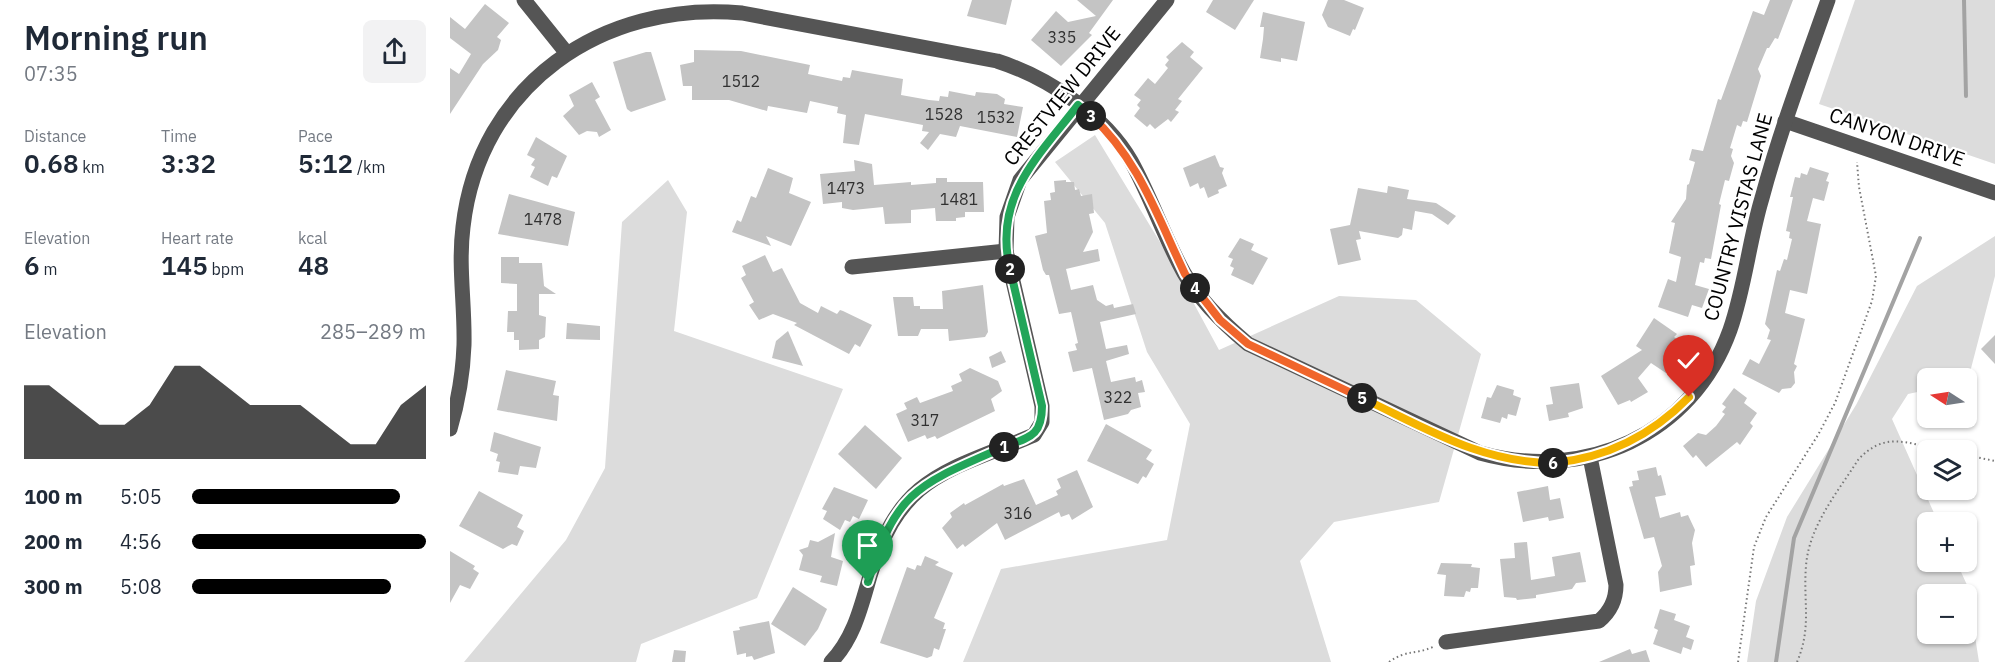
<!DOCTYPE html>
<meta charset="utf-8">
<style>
:root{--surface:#fff;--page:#f2f2f3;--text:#1f2937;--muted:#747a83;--accent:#000}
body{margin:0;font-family:"IBM Plex Sans",sans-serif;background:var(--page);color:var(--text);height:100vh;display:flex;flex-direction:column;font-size:22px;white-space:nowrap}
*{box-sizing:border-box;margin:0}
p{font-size:20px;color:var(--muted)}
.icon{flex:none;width:33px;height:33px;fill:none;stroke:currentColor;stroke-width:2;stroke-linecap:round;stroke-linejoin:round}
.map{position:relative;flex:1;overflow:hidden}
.side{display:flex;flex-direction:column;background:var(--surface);width:450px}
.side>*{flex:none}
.needle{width:39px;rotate:282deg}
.fabs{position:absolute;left:1467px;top:368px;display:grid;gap:12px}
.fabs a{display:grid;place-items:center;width:60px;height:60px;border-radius:9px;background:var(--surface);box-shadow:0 2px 4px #0004;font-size:30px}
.pin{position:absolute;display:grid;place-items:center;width:51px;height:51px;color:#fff;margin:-62px -26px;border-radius:50% 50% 50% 0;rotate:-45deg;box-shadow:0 0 6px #0007}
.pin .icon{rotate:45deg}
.km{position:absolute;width:30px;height:30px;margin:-15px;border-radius:50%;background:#222;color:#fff;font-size:16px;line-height:30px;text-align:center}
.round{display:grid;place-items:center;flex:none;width:63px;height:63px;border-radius:9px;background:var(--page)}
.head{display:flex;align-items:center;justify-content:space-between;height:102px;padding:0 24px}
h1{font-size:33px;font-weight:600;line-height:45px}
.metrics{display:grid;grid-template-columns:repeat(3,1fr);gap:9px;height:102px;padding:6px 24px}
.metrics div{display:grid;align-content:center}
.metrics b{font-size:26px;font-weight:600}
.metrics small{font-size:16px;font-weight:400}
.metrics p{font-size:16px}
.chart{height:168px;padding:12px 24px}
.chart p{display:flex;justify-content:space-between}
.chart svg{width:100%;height:108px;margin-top:6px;fill:var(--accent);opacity:.7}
ul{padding:0 24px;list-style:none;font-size:20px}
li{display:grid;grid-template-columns:96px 72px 1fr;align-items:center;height:45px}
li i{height:15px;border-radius:8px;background:var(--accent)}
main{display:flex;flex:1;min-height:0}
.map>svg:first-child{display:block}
.green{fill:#dcdcdc;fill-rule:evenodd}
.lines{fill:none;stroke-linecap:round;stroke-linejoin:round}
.stream{stroke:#a3a3a3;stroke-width:4}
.building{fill:#c4c4c4}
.path{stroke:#777;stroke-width:2;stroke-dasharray:1.5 3;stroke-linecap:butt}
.minor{stroke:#555;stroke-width:15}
.split-1-casing{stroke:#fff;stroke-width:12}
.split-2-casing{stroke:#fff;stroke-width:12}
.split-3-casing{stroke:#fff;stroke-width:12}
.split-4-casing{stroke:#fff;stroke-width:12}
.split-5-casing{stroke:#fff;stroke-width:12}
.split-6-casing{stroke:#fff;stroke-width:12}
.split-7-casing{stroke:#fff;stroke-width:12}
.split-1{stroke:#22a559;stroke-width:8}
.split-2{stroke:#22a559;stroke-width:8}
.split-3{stroke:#22a559;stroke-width:8}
.split-4{stroke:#f0652b;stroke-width:8}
.split-5{stroke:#f0652b;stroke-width:8}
.split-6{stroke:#f5b400;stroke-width:8}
.split-7{stroke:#f5b400;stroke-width:8}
.labels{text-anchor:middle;stroke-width:4.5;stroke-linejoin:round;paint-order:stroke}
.number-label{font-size:16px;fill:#313131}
.street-label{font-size:20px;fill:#000;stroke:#fff}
</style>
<main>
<section class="side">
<div class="head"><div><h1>Morning run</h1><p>07:35</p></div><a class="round"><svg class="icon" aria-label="share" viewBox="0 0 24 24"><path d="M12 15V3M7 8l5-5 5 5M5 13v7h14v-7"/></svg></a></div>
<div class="metrics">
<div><p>Distance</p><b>0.68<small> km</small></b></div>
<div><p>Time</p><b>3:32</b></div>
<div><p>Pace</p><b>5:12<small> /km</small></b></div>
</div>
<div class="metrics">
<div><p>Elevation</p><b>6<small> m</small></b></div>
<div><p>Heart rate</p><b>145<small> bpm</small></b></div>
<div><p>kcal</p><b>48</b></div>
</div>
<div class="chart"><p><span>Elevation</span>285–289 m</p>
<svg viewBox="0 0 160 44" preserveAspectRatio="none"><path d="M0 44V14L10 14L20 22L30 30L40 30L50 22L60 6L70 6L80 14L90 22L100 22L110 22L120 30L130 38L140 38L150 22L160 14V44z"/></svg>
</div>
<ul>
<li><b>100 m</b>5:05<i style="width:89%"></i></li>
<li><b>200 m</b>4:56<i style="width:100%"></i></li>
<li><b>300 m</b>5:08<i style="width:85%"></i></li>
</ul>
</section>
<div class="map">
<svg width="1545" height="662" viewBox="0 0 1545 662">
<rect width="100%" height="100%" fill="#fff"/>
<g class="green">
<polygon points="1405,0 1545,0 1545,164 1369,104"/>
<polygon points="645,135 716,252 769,350 889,296 966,300 1031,354 989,502 884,522 850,561 881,662 513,662 551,569 717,540 740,424 697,352 655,223 605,162"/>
<polygon points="218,180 237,212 224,331 393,389 307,598 191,644 186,662 14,662 116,540 155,468 172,222"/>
<path d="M1545 236V276L1518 380 1478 378 1477 390 1458 394 1442 419 1488 522H1478V561H1506L1517 585 1529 662H1297L1306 601 1337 517 1406 405 1467 286ZM1478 594H1516V633H1478Z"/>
</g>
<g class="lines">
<g class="stream">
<polyline points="1514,0 1516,96"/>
<polyline points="1326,662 1344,538 1470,238"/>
</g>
</g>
<g class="building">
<polygon points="522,0 562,0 556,25 517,16"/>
<polygon points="627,0 663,0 639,33 642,35 611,66 581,40 606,11 618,22 646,16"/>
<polygon points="763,0 804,0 785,30 756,12"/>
<polygon points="878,0 894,0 914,8 905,30 903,29 900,36 878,27 872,15"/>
<polygon points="1320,0 1343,0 1328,39 1325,38 1319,48 1317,48 1308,69 1311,76 1297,122 1293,121 1291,127 1287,125 1280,148 1283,149 1281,156 1284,163 1279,181 1275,180 1269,204 1271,205 1261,259 1255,258 1254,263 1250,262 1245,285 1259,289 1252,308 1242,305 1238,317 1208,307 1218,279 1226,282 1231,257 1219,253 1225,223 1221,222 1236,199 1237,185 1239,184 1245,162 1239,160 1242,149 1253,151 1268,99 1271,100 1303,11 1314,15"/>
<polygon points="35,4 59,23 47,37 51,40 48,50 33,64 0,114 0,68 9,74 21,54 0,38 0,17 15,29"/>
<polygon points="813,12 855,22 847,61 831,58 831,62 810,58 813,39 814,27 810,27"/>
<polygon points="732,42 744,52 740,57 753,68 728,99 732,101 725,110 729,112 721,122 718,119 705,129 700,124 697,127 684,116 690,108 687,105 691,100 684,95 698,78 705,84 718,68 715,65 719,60 716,57"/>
<polygon points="244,50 291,51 360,65 358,74 392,81 393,77 400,78 402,70 453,79 451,95 479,100 489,101 490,96 498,97 499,91 525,96 526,92 547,94 555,99 554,104 573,107 567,137 510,126 506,137 490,134 478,150 470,143 479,132 472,131 473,125 415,114 409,145 393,143 396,115 387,113 388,107 360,101 357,113 318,106 317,111 279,100 242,100 242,86 233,86 230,65 244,62"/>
<polygon points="196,52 201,52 216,100 181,112 177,109 163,62"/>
<polygon points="142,82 150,97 145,100 161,130 149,137 147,132 137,131 129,135 113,116 124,106 119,95"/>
<polygon points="86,137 117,156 107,178 102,176 98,186 80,177 85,167 81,165 85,159 77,155"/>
<polygon points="765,155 770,167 774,168 772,173 777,186 768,190 769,193 758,198 754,187 750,189 748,183 740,187 733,168"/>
<polygon points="404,160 422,164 424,185 461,182 461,185 486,183 486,178 497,178 497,182 533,182 534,212 515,212 515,217 506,218 506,221 486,221 485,208 461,210 461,223 435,224 433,207 403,210 392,208 392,202 373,204 370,174 405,171"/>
<polygon points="1360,167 1379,173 1376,181 1379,182 1374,201 1363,198 1357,221 1371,224 1357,294 1340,290 1335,313 1355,319 1344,364 1347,366 1344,372 1345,383 1341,388 1332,389 1329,393 1292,374 1300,359 1309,364 1321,340 1317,339 1320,330 1315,324 1327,270 1330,271 1334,259 1337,260 1342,239 1339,238 1340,232 1336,231 1343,197 1340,197 1345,177 1350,178 1351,173 1357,175"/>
<polygon points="318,168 343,178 339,193 361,202 341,246 316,236 321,246 282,232 287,220 291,222 301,196 306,198"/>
<polygon points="616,180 616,182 624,182 625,190 629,189 631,196 642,194 644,213 639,214 643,232 633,252 648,249 650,261 616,269 621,290 643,285 647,300 656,306 663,304 664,308 683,304 686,314 650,322 656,349 677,345 679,354 656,361 661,382 685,377 686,382 692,380 695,392 688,393 691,407 681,410 678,414 654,420 642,368 623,372 618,352 627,350 625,344 628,343 621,312 609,314 599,275 596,275 593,270 585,236 597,233 594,201 601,200 600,193 605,192 604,181"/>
<polygon points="938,186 959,190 957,199 986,203 1006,216 998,225 982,214 965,211 962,230 953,228 952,235 948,238 909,231 911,239 906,240 911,260 888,265 880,229 900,225 908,188 937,193"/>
<polygon points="59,194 125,212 118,246 48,234"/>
<polygon points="790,238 804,244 801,250 818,258 803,285 781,275 784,268 780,266 783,259 778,257"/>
<polygon points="315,255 323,272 332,268 350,303 368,313 371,306 387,314 390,310 393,311 422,325 410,347 405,344 399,354 344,325 347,323 323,314 309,320 299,305 304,302 291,278 296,275 292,266"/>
<polygon points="51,257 69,257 69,263 92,263 94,286 106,294 89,294 89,315 96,317 95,337 89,340 89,349 69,350 69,340 64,340 64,332 57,332 58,311 67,311 67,284 51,283"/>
<polygon points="533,285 538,332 535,337 499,341 498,329 471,329 468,336 448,336 443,297 463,297 464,306 470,306 470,309 493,309 492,291"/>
<polygon points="1204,318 1227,334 1224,337 1231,342 1223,353 1227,356 1216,373 1201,363 1188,378 1198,392 1181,402 1180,400 1168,405 1151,376 1192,350 1186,346"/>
<polygon points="117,323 150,326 150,340 116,339"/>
<polygon points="338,331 353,366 322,358 326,341"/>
<polygon points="1545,335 1545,364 1531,349"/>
<polygon points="551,351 556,362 542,368 539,357"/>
<polygon points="520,368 548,381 552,391 541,399 545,411 487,439 485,436 477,439 475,435 458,442 446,414 457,409 454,403 467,397 470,403 503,391 501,386 512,381 509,374"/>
<polygon points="56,370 106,381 103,395 109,396 107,421 47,410"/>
<polygon points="1129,383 1133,408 1118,413 1119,417 1099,421 1096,405 1103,404 1100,387"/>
<polygon points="1047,385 1064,390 1063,395 1071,398 1066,416 1058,414 1057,419 1052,417 1050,423 1031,418 1037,397 1041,398"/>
<polygon points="1284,388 1297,398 1294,403 1307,413 1300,423 1303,426 1290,445 1287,442 1256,467 1246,455 1243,458 1233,446 1248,433 1256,435 1266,426 1275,414 1272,412 1276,407 1272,404"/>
<polygon points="656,424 702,450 696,459 704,464 696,478 693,476 688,484 637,461"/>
<polygon points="415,425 452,458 426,489 388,454"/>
<polygon points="44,432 91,447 86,468 70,466 68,475 48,472 50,462 46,461 48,454 40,451"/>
<polygon points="1206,467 1208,476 1211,475 1216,495 1205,497 1210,518 1230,512 1231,517 1238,515 1245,530 1242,543 1245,565 1240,566 1242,585 1210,592 1208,572 1212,566 1204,537 1194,539 1179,487 1183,486 1182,481 1189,480 1187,471"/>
<polygon points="627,470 643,507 622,520 619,514 611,517 609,512 555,540 547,523 515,547 513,544 507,549 492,528 502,517 500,513 514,503 515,505 553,484 554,486 574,479 586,505 608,495 606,491 611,488 607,479"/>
<polygon points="1098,486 1100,500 1110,498 1114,518 1099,521 1098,517 1073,522 1067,492"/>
<polygon points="384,487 418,500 409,519 403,516 400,522 395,520 390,530 373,519 377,511 372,509"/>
<polygon points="29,491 73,515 67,527 74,531 67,546 62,544 53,549 9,526"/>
<polygon points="385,533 381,557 393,561 387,586 370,582 372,576 349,570 353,555 349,550 358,547 360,540 368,542"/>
<polygon points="1077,542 1081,580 1105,576 1102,557 1130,552 1136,582 1126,583 1122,589 1086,595 1086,598 1067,600 1066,598 1054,597 1050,559 1065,558 1064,543"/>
<polygon points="0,551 25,566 23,569 29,573 20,589 10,585 0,603"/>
<polygon points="475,556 489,562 485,565 503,573 484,618 495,623 493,629 496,629 489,650 484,648 482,656 477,658 430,643 457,567 465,570 467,565 471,566"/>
<polygon points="991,563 1022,564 1021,567 1030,568 1028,588 1021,588 1020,592 1016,591 1014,597 994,596 996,575 987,574"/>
<polygon points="343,587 377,609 368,629 355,646 321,624"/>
<polygon points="1210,609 1226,614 1224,620 1240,626 1236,637 1244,640 1241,650 1233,647 1231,654 1203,644 1208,630 1204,628"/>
<polygon points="319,621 325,653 304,660 302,656 296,657 296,653 287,655 283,631 290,630 289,627"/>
<polygon points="1180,649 1182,654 1196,650 1200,662 1149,662"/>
<polygon points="224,650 236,651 235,662 222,662"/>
</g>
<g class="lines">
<g class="path">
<polyline points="1516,455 1545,461"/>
<path d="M939 662C958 649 964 655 983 647"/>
<polyline points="1288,662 1304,547 1316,517 1368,435 1385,403 1422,301 1426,276 1409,187 1407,162"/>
<path d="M1347 662C1362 627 1353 602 1356 566 1359 526 1387 493 1408 460 1434 431 1457 443 1490 450"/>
</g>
<g class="minor">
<polyline points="74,0 115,51"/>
<polyline points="1335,121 1545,193"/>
<polyline points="402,267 556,251"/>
<path d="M0 429C8 402 13 373 14 345 15 305 8 266 13 227 29 85 152 0 292 13L547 61C597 77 655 115 681 161 701 197 714 237 734 273 750 301 774 324 798 344L1030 453C1134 482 1242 436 1280 330 1295 287 1299 241 1312 198 1330 131 1355 65 1378 0"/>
<path d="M996 642 1149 621C1161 611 1166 600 1166 585L1140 457"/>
<path d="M381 662C404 638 411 607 420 576 450 475 496 472 584 435L592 422V406L556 251 557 217 570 180 717 0"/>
</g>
</g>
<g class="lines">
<g class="split-1-casing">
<path id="split-1" d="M418 582C446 489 470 484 554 447"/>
</g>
<g class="split-2-casing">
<path id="split-2" d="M554 447C580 437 592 436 592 406L560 269"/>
</g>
<g class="split-3-casing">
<path id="split-3" d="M560 269C543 197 588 157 628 105L641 116"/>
</g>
<g class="split-4-casing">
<path id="split-4" d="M641 116C688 158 708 218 735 274L745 288"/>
</g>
<g class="split-5-casing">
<polyline id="split-5" points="745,288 770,320 798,344 912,398"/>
</g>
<g class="split-6-casing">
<path id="split-6" d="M912 398C976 428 1031 463 1103 463"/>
</g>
<g class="split-7-casing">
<path id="split-7" d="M1103 463C1157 458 1201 436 1239 397"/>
</g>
<use href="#split-1" class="split-1"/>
<use href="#split-2" class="split-2"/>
<use href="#split-3" class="split-3"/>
<use href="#split-4" class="split-4"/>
<use href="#split-5" class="split-5"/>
<use href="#split-6" class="split-6"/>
<use href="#split-7" class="split-7"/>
</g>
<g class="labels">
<g class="number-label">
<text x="612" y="43">335</text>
<text x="291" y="87">1512</text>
<text x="494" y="120">1528</text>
<text x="546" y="123">1532</text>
<text x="396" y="194">1473</text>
<text x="509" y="205">1481</text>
<text x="93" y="225">1478</text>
<text x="668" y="403">322</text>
<text x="475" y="426">317</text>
<text x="568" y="519">316</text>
</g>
<g class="street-label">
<text transform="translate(612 96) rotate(-51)" y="7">CRESTVIEW DRIVE</text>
<text transform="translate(1447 137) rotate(19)" y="7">CANYON DRIVE</text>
<text transform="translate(1288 217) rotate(-75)" y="7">COUNTRY VISTAS LANE</text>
</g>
</g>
</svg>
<div class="fabs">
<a><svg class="needle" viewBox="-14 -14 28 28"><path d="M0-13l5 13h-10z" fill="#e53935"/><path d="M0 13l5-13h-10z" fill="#747a83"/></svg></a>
<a><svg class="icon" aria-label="layers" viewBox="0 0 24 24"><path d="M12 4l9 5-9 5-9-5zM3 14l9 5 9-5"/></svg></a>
<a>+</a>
<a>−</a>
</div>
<div class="pin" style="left:418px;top:582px;background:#1e9e55"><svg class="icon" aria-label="arrive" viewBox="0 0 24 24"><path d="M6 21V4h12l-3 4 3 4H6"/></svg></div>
<div class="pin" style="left:1239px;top:397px;background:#d93025"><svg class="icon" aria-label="check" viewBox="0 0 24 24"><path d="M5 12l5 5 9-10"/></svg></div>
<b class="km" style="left:554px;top:447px">1</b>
<b class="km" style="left:560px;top:269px">2</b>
<b class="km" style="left:641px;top:116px">3</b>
<b class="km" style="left:745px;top:288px">4</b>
<b class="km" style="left:912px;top:398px">5</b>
<b class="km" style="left:1103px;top:463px">6</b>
</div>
</main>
